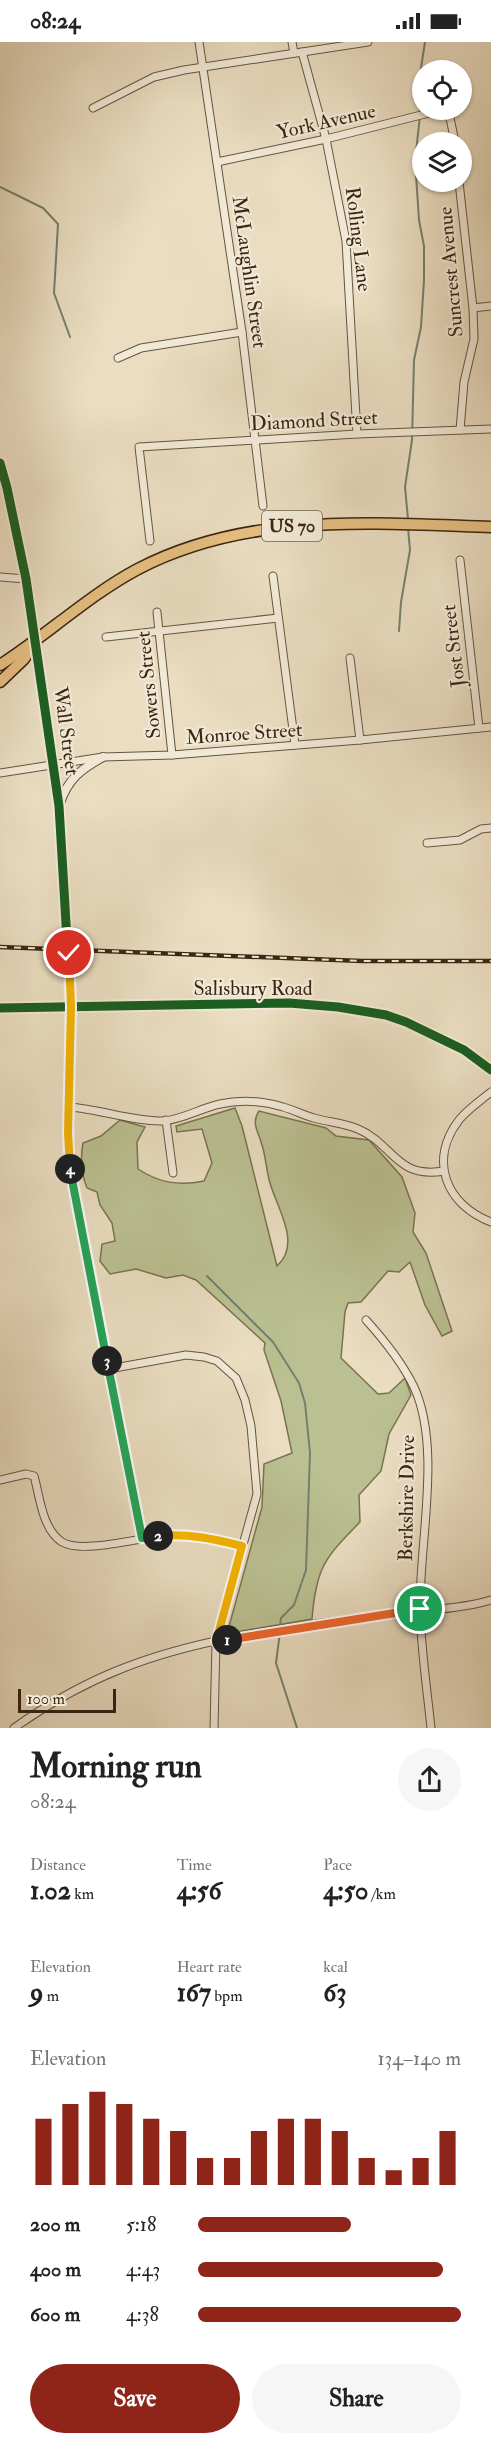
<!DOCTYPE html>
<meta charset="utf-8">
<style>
:root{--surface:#fff;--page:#f6f6f6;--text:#222;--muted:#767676;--accent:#8f2418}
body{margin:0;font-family:"IM FELL Double Pica",serif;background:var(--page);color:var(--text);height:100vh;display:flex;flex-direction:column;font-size:22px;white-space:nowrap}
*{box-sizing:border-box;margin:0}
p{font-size:20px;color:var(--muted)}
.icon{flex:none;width:33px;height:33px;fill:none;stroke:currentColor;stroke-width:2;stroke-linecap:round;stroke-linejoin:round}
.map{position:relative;height:1686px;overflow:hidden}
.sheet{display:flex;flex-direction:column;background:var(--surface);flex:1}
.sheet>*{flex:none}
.fabs{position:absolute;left:412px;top:18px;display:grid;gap:12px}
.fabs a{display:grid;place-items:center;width:60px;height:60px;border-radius:50%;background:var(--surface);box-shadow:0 2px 4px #0004;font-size:30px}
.scale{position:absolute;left:18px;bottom:15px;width:98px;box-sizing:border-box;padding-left:6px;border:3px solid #3c2511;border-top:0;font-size:16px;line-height:21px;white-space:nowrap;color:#3c2511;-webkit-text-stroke:4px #f1e9d7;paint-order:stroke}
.pin{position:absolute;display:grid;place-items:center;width:51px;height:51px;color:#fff;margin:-26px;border:3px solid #fff;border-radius:50%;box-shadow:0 2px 6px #0007}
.km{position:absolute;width:30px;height:30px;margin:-15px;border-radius:50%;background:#222;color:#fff;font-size:16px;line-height:30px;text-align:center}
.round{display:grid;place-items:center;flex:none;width:63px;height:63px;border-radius:32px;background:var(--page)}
.head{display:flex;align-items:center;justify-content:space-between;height:102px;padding:0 30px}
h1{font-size:33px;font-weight:700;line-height:45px}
.figures{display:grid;grid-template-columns:repeat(3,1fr);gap:9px;height:102px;padding:6px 30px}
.figures div{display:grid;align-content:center}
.figures b{font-size:26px;font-weight:700}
.figures small{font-size:16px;font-weight:400}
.figures p{font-size:16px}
.chart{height:168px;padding:12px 30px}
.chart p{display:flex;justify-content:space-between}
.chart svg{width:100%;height:108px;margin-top:6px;stroke:var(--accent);stroke-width:6}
.cta{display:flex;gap:12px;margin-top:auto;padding:12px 30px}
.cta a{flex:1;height:69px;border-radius:36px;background:var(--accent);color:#fff;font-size:24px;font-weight:700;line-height:69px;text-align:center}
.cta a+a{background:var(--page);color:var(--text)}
ul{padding:0 30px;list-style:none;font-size:20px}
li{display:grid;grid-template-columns:96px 72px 1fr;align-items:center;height:45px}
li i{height:15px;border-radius:8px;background:var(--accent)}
.status{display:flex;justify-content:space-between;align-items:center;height:42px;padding:0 30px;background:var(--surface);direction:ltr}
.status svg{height:16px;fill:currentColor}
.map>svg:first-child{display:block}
.green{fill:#bac091;stroke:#7b7251;stroke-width:1.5}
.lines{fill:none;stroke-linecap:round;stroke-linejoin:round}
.stream{stroke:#74806f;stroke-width:2}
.minor-casing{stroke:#68533d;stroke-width:9}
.tertiary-casing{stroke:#68533d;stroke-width:10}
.trunk-casing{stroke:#3c2511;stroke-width:13}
.minor{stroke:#f1e9d7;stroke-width:7}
.tertiary{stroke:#f1e9d7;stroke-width:8}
.trunk{stroke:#e5be80;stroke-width:10}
.rail-casing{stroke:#3c2511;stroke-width:4.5}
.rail{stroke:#f1e9d7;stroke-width:2;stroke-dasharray:7;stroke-linecap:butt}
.cycleway-casing{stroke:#f1e9d7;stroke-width:13}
.cycleway{stroke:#1b5e20;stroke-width:9}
.split-1-casing{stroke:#fff;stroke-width:12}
.split-2-casing{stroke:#fff;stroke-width:12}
.split-3-casing{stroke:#fff;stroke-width:12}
.split-4-casing{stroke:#fff;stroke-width:12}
.split-5-casing{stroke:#fff;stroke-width:12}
.split-1{stroke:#f0652b;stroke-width:8}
.split-2{stroke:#f5b400;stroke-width:8}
.split-3{stroke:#22a559;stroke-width:8}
.split-4{stroke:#22a559;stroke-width:8}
.split-5{stroke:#f5b400;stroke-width:8}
.labels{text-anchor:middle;stroke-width:4.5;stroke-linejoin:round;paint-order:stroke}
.shield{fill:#f1e9d7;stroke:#72604c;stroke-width:1.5}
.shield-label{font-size:18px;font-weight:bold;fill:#3c2511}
.street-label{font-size:20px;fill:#3c2511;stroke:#f1e9d7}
</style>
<div class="status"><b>08:24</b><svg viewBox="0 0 49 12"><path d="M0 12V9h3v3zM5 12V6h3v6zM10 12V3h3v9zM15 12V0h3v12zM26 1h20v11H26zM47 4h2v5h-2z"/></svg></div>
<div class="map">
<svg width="491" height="1686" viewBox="0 0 491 1686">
<rect width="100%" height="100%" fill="#eaddc1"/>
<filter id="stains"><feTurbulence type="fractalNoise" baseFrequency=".00333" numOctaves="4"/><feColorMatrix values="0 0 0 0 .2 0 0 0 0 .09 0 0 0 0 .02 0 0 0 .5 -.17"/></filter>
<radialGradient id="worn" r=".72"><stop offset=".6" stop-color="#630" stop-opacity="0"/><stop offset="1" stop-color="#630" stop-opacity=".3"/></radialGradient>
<path class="green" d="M235 1066 242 1084 277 1224C302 1202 277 1166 270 1141 266 1128 266 1113 261 1100 258 1089 251 1081 259 1069L326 1086 336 1094 369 1098 402 1135 415 1171 413 1190 426 1211 452 1289 442 1294 425 1263 410 1220 399 1230 388 1229 361 1260 348 1261 345 1270 341 1316 378 1352 389 1351 405 1336 411 1353 389 1392 381 1429 359 1453 360 1480C325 1516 316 1525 312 1577L230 1591 228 1588 262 1465 264 1422 292 1411 281 1359 264 1308 265 1301 196 1238 183 1233 166 1236 136 1227 110 1232 100 1219 102 1202 115 1199 112 1181 100 1163 97 1150 87 1146C81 1131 80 1117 83 1101L101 1094 120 1078 145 1085 137 1100 138 1127C159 1141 179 1144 204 1139L212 1121 202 1087 177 1090 176 1084Z"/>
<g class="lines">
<g class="stream">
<polyline points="0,145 43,166 58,182 54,251 70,295"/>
<polyline points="408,477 405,445 412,398 414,318 421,285 424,238 424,204 419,178 415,118 420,74 421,26 425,0"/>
<polyline points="399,589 401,560 410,508 408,486"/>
<polyline points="207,1234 273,1300 299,1341 305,1361 310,1411 306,1528 294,1563 281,1576 280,1584"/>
<polyline points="280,1590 276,1621 297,1686"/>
</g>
<g class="minor-casing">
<g id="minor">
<polyline points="199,0 242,290 263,464"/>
<polyline points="292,0 294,11"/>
<polyline points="302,10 326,97 346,199 357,392"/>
<polyline points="93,66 154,35 184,28 368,0"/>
<polyline points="442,68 450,76 455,100"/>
<polyline points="217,120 326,97 441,68"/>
<polyline points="459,140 473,266 474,297 464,340 460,388"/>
<polyline points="473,266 491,264"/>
<polyline points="118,316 141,306 242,290"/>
<polyline points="0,421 19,500 35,600"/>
<polyline points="150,499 139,405 357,392 491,387"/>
<polyline points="460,518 479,686"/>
<polyline points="273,534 295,703"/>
<polyline points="0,535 26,537"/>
<polyline points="157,570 172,713"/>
<polyline points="106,595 278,576"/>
<polyline points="350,616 360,698"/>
<polyline points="0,731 103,715 172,713 360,698 491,685"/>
<polyline points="427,801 460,798 481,787 491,786"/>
<polyline points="71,965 68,1116 142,1496"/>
<path d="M491 1050C480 1059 468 1067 459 1078 428 1118 446 1163 491 1180"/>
<path d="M69 1065C100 1067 134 1080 164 1079 184 1077 201 1066 220 1062 242 1057 263 1059 283 1065 294 1068 303 1073 314 1076 328 1080 344 1081 358 1087 394 1102 395 1137 444 1129"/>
<polyline points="166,1078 173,1131"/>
<path d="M366 1278C385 1299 402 1320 414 1345 442 1406 419 1501 420 1568 421 1607 427 1647 431 1686"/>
<polyline points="109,1327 186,1313 204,1315 217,1319 236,1336 245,1358 251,1384 257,1452 216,1600 214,1686"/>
<path d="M0 1438 26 1432 34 1434C40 1455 42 1487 62 1500 84 1513 146 1493 174 1493 198 1492 220 1498 242 1504"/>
<path d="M14 1686C48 1662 83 1642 121 1627 203 1594 296 1585 383 1573 419 1568 456 1568 491 1558"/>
</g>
</g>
<g class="tertiary-casing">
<g id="tertiary">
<polyline points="35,600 54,722 59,764 71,965"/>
<path d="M60 761C68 737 81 727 103 715"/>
<polyline points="0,966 289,961 338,965 386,973 406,980 464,1008 491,1028"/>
</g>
</g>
<g class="trunk-casing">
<g id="trunk">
<path d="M0 623C47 593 89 553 138 527 247 470 372 481 491 485"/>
<polyline points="0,640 24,617 33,603"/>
</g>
</g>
<use href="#minor" class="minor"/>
<use href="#tertiary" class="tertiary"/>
<use href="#trunk" class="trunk"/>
<g class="rail-casing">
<polyline id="rail" points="0,905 362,919 491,919"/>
</g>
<use href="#rail" class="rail"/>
<g class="cycleway-casing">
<g id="cycleway">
<polyline points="0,421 7,446 26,537 59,764 71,965 68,1116 142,1496"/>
<polyline points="0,966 289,961 338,965 386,973 406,980 464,1008 491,1028"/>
</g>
</g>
<use href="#cycleway" class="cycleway"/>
</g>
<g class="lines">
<g class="split-1-casing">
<polyline id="split-1" points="227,1598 420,1567"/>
</g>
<g class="split-2-casing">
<path id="split-2" d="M158 1494C188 1491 214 1497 242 1504L216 1600 227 1598"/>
</g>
<g class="split-3-casing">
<polyline id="split-3" points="107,1319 142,1496 158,1494"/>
</g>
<g class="split-4-casing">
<polyline id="split-4" points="70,1127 107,1319"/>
</g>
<g class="split-5-casing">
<polyline id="split-5" points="69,911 71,965 68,1090 70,1127"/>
</g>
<use href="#split-1" class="split-1"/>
<use href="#split-2" class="split-2"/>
<use href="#split-3" class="split-3"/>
<use href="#split-4" class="split-4"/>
<use href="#split-5" class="split-5"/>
</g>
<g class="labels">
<rect class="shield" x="262" y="469" width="60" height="30" rx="4.5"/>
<g class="shield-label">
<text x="292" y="490">US 70</text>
</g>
<g class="street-label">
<text transform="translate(326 79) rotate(-13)" y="7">York Avenue</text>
<text transform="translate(359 197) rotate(83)" y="7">Rolling Lane</text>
<text transform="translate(250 230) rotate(82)" y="7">McLaughlin Street</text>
<text transform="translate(450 230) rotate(-95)" y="7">Suncrest Avenue</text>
<text transform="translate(314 378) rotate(-3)" y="7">Diamond Street</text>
<text transform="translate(453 604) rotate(-97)" y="7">Jost Street</text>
<text transform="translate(148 643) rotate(-96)" y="7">Sowers Street</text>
<text transform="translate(67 689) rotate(82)" y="7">Wall Street</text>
<text transform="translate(244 691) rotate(-4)" y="7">Monroe Street</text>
<text x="253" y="953">Salisbury Road</text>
<text transform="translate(406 1456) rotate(-89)" y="7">Berkshire Drive</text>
</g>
</g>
<rect width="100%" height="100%" filter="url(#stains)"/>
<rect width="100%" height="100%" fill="url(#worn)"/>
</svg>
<div class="fabs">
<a><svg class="icon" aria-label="locate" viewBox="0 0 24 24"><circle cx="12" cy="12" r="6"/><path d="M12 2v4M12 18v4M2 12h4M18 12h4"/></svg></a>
<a><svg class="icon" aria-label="layers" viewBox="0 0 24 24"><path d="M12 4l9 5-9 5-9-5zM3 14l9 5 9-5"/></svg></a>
</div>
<div class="scale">100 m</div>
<div class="pin" style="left:420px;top:1567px;background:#1e9e55"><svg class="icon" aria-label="arrive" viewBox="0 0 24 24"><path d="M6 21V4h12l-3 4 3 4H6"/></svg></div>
<div class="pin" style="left:69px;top:911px;background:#d93025"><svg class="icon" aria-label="check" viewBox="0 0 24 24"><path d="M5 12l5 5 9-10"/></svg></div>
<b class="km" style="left:227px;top:1598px">1</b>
<b class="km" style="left:158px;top:1494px">2</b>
<b class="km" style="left:107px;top:1319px">3</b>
<b class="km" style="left:70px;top:1127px">4</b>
</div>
<section class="sheet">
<div class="head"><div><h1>Morning run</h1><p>08:24</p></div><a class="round"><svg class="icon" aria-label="share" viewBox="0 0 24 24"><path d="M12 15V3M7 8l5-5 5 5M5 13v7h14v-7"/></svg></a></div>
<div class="figures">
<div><p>Distance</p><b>1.02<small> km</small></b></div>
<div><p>Time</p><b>4:56</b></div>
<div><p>Pace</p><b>4:50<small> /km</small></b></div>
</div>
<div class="figures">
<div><p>Elevation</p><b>9<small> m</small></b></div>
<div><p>Heart rate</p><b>167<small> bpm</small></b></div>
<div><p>kcal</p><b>63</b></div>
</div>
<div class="chart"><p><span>Elevation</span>134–140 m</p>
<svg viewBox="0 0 160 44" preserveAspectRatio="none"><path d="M5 44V17M15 44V11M25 44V6M35 44V11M45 44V17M55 44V22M65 44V33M75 44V33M85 44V22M95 44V17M105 44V17M115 44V22M125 44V33M135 44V38M145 44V33M155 44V22"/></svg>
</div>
<ul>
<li><b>200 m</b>5:18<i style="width:58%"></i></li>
<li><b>400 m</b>4:43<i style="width:93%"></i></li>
<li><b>600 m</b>4:38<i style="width:100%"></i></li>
</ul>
<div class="cta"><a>Save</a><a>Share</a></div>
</section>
